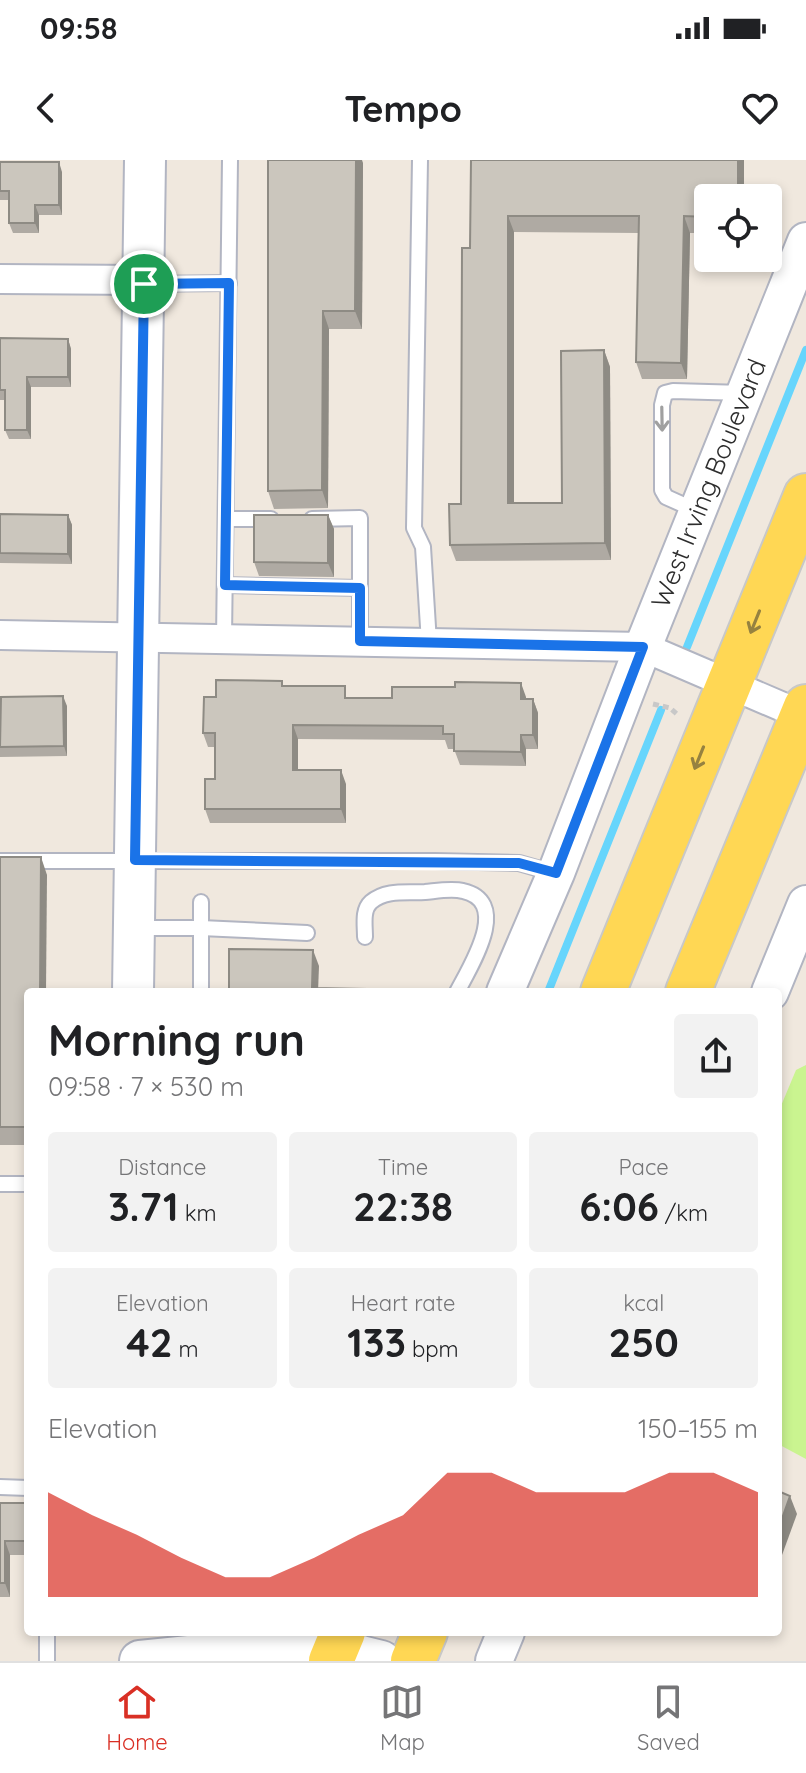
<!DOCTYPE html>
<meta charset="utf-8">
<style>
:root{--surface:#fff;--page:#f2f2f2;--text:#202124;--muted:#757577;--line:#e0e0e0;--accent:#d93025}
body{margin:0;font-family:Quicksand,sans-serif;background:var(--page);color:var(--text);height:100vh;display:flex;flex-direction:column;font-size:30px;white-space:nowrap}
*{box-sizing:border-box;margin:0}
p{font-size:26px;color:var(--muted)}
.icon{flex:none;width:44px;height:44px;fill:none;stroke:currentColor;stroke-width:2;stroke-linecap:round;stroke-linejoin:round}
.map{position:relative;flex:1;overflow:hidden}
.panel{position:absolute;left:24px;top:828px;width:758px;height:648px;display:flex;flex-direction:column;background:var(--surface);border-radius:8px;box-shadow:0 4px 12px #0003}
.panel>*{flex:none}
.controls{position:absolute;left:694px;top:24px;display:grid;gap:16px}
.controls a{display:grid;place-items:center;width:88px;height:88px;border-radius:8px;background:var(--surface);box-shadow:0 4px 12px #0003;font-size:40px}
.pin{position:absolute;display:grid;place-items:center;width:68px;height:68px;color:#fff;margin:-34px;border:4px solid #fff;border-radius:50%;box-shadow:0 2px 8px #0007}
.round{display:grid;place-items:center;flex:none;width:84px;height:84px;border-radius:8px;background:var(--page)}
.overview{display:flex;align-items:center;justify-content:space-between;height:136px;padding:0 24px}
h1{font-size:44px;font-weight:700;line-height:60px}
.stats{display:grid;grid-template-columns:repeat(3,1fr);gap:12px;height:136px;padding:8px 24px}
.stats div{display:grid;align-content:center;border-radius:8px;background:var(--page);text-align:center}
.stats b{font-size:40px;font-weight:700}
.stats small{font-size:22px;font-weight:400}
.stats p{font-size:22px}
.chart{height:224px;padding:16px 24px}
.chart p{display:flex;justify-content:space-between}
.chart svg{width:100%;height:144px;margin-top:8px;fill:var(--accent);opacity:.7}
.status{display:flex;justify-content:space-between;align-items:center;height:56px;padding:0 40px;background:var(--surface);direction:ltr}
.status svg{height:22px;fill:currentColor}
header{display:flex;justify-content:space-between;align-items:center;height:104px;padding:0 24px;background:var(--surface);font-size:36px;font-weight:700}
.menu{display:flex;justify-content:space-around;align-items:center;height:112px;border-top:2px solid var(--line);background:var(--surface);font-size:22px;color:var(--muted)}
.menu a{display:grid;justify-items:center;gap:4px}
.menu .on{color:var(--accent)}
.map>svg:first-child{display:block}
.pitch{fill:#caf490}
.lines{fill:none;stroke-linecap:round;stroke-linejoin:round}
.stream{stroke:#67d5fc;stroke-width:8}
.service-casing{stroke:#b2b5c2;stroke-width:18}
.minor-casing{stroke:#b2b5c2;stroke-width:32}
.tertiary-casing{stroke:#b2b5c2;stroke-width:40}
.secondary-casing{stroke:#b2b5c2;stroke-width:44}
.primary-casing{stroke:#c8c8c8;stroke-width:48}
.path{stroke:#c8c8c8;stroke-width:5;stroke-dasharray:6 4;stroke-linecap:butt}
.service{stroke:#fff;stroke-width:14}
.minor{stroke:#fff;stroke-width:28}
.tertiary{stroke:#fff;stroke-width:36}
.secondary{stroke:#fff;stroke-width:40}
.primary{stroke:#ffd754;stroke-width:44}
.wall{fill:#afaaa3}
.shaded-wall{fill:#8e8b84}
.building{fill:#cbc6bd;stroke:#8e8b84;stroke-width:2}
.oneway{stroke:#a0a0a0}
.oneway2{stroke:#968240}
.route-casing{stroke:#fff;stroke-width:16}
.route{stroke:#1a73e8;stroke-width:10}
.labels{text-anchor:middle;stroke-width:7;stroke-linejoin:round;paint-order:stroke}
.street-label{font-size:26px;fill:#2d2d2d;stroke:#fff}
</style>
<div class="status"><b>09:58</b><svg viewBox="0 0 49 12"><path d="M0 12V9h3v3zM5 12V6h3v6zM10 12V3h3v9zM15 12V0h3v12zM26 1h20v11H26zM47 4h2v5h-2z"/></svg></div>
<header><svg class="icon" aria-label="back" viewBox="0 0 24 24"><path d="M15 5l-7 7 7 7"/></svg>Tempo<svg class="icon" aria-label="heart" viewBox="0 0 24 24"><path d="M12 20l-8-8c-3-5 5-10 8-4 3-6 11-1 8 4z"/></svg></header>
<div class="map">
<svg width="806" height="1501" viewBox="0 0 806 1501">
<rect width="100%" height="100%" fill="#f0e8de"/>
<polygon class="pitch" points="806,905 806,1299 778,1284 778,953 796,910"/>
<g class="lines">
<g class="stream">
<polyline points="687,487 806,190"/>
<polyline points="548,832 661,550"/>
</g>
<g class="service-casing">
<g id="service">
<polyline points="420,0 414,368 423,387 429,483"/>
<polyline points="144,124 229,123"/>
<polyline points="697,351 666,337 662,330 662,245 665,233 673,231 744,233"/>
<polyline points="226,359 271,359"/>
<polyline points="312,359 360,358 360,481"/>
<polyline points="225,425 360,428"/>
<polyline points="224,479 230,0"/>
<polyline points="0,701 435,701 519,703 554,713"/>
<polyline points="138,768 201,768 307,773"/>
<path d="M365 777C365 765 362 750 371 742 386 729 407 733 425 732 436 731 452 728 463 731 512 742 470 807 457 832"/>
<polyline points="201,832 201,742"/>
<polyline points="0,1024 28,1024"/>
<polyline points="0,1327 28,1328"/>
<polyline points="47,1472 47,1501"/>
</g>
</g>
<g class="minor-casing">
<g id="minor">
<polyline points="0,119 144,120"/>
<polyline points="0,475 643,487 806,557"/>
</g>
</g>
<g class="tertiary-casing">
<g id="tertiary">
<path id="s1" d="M505 832 556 713 643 487 806 81"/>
<polyline points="770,832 806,744"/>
<polyline points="494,1501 506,1472"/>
</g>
</g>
<g class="secondary-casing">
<g id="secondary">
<polyline points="133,832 145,0"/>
<polyline points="140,1501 239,1491 336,1490 381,1501"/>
</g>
</g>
<g class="primary-casing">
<g id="primary">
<polyline points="603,832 806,336"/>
<polyline points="688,832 806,547"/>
<polyline points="331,1501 343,1472"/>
<polyline points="413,1501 425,1472"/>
</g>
</g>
<polyline class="path" points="653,544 670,548 679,556"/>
<use href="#service" class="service"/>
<use href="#minor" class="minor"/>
<use href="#tertiary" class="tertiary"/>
<use href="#secondary" class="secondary"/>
<use href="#primary" class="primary"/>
</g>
<g class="wall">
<polygon points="471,0 744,0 744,38 708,38 708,73 690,73 687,219 642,219 636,202 638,73 514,72 514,343 562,343 604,190 610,207 611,400 456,401 450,385 461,344 470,88"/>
<polygon points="0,2 62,12 62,55 39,55 39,73 13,73 9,63 9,40 0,40"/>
<polygon points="363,3 362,169 329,169 328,348 274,349 268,331"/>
<polygon points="0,178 68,179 71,189 71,227 31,227 31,279 9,279 5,270 5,240 0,240"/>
<polygon points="0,354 68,355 72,365 72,404 0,403"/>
<polygon points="328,355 334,369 334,417 259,416 254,402"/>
<polygon points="284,526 349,538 526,537 526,539 533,539 538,553 538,589 526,589 526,606 460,605 454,589 448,589 445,580 298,579 298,610 346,624 346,663 210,663 205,649 215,619 215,587 208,587 203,573 216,537"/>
<polygon points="0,541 67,546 67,596 0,597"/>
<polygon points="0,697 47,715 28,832 28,985 0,985"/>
<polygon points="0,1343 28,1343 28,1395 10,1395 10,1437 0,1437"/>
</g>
<g class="shaded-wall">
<polygon points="356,0 362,0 363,3 362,169 355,151"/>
<rect x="738" y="0" width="6" height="38"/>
<polygon points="59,2 62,12 62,55 59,45"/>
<polygon points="35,45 39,55 39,73 35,63"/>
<polygon points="508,56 514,72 514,360 508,343"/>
<polygon points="684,56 690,73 687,219 681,203"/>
<polygon points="323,151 329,169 328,348 322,330"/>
<polygon points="68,179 71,189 71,227 68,217"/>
<polygon points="604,190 610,207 611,400 605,383"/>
<polygon points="27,217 31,227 31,279 27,270"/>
<polygon points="68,355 72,365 72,404 68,394"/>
<polygon points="328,355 334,369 334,417 328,403"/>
<polygon points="521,523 526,537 526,553 521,539"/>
<polygon points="63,536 67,546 67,596 64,586"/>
<polygon points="533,539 538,553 538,589 533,575"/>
<polygon points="293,565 298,579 298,624 293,610"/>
<polygon points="521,575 526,589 526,606 521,592"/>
<polygon points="341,610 346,624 346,663 341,649"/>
<polygon points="41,697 47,715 46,832 40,832"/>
<polygon points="313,790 319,806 318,832 312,828"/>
<polygon points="790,1336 797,1354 778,1406 778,1370"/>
<polygon points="5,1381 10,1395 10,1437 5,1423"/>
</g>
<g class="building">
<polygon points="268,0 356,0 355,151 323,151 322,330 268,331"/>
<polygon points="471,0 738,0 738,38 708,38 708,57 684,56 681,203 636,202 639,56 508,56 508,343 562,343 561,191 604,190 605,383 450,385 449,344 461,344 462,88 470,88"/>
<polygon points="0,2 59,2 59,45 35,45 35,63 9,63 9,31 0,31"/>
<polygon points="0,178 68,179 68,217 27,217 27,270 5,270 5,230 0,230"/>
<polygon points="0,354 68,355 68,394 0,393"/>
<polygon points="254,355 328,355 328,403 254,402"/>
<polygon points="216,520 282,521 282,526 345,526 345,538 392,538 392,527 455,527 455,522 521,523 521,539 533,539 533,575 521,575 521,592 454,591 454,574 443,574 443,566 293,565 293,610 341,610 341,649 205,649 205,619 215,619 215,573 203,573 204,537 216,537"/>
<polygon points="63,536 64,586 0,587 1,537"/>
<polygon points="0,697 41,697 40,832 28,832 28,967 0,967"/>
<polygon points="229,789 313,790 312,828 421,830 421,832 229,832"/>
<polygon points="778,1331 790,1336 778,1370"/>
<polygon points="0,1343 28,1343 28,1381 5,1381 5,1423 0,1423"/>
</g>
<defs><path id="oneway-shaft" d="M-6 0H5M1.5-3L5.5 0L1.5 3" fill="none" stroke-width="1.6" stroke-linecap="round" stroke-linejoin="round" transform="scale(2)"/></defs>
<use class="oneway" href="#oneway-shaft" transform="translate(662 259) rotate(89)"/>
<g class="oneway2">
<use href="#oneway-shaft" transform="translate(755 462) rotate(112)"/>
<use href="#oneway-shaft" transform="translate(699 598) rotate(112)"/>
</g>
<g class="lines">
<g class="route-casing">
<polygon id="route" points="229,123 225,425 360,428 360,481 643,487 556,713 519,703 135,700 144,124"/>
</g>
<use href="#route" class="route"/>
</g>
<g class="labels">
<g class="street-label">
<text dy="9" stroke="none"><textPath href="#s1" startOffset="548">West Irving Boulevard</textPath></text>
</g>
</g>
</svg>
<div class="controls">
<a><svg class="icon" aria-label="locate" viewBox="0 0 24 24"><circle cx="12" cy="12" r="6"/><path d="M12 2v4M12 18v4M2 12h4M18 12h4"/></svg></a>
</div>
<div class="pin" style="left:144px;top:124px;background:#1e9e55"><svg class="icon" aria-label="arrive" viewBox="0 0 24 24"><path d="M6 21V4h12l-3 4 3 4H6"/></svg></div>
<section class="panel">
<div class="overview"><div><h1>Morning run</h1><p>09:58 · 7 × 530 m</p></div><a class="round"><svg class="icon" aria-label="share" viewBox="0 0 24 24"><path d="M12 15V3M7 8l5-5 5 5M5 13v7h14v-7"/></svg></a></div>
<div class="stats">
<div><p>Distance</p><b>3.71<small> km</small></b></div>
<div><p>Time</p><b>22:38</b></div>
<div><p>Pace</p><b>6:06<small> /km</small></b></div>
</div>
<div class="stats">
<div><p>Elevation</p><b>42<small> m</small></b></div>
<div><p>Heart rate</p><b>133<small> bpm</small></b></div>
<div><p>kcal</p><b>250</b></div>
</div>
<div class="chart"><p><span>Elevation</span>150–155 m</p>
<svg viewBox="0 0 160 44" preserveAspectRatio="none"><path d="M0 44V12L10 19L20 25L30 32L40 38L50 38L60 32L70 25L80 19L90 6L100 6L110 12L120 12L130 12L140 6L150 6L160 12V44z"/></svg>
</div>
</section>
</div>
<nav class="menu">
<a class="on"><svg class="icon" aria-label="home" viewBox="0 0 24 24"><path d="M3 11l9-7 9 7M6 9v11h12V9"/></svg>Home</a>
<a><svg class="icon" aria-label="map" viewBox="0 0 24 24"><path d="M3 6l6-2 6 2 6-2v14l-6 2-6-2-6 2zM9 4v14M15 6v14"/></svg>Map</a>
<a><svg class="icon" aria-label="saved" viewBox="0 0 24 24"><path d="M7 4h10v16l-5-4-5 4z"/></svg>Saved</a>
</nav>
